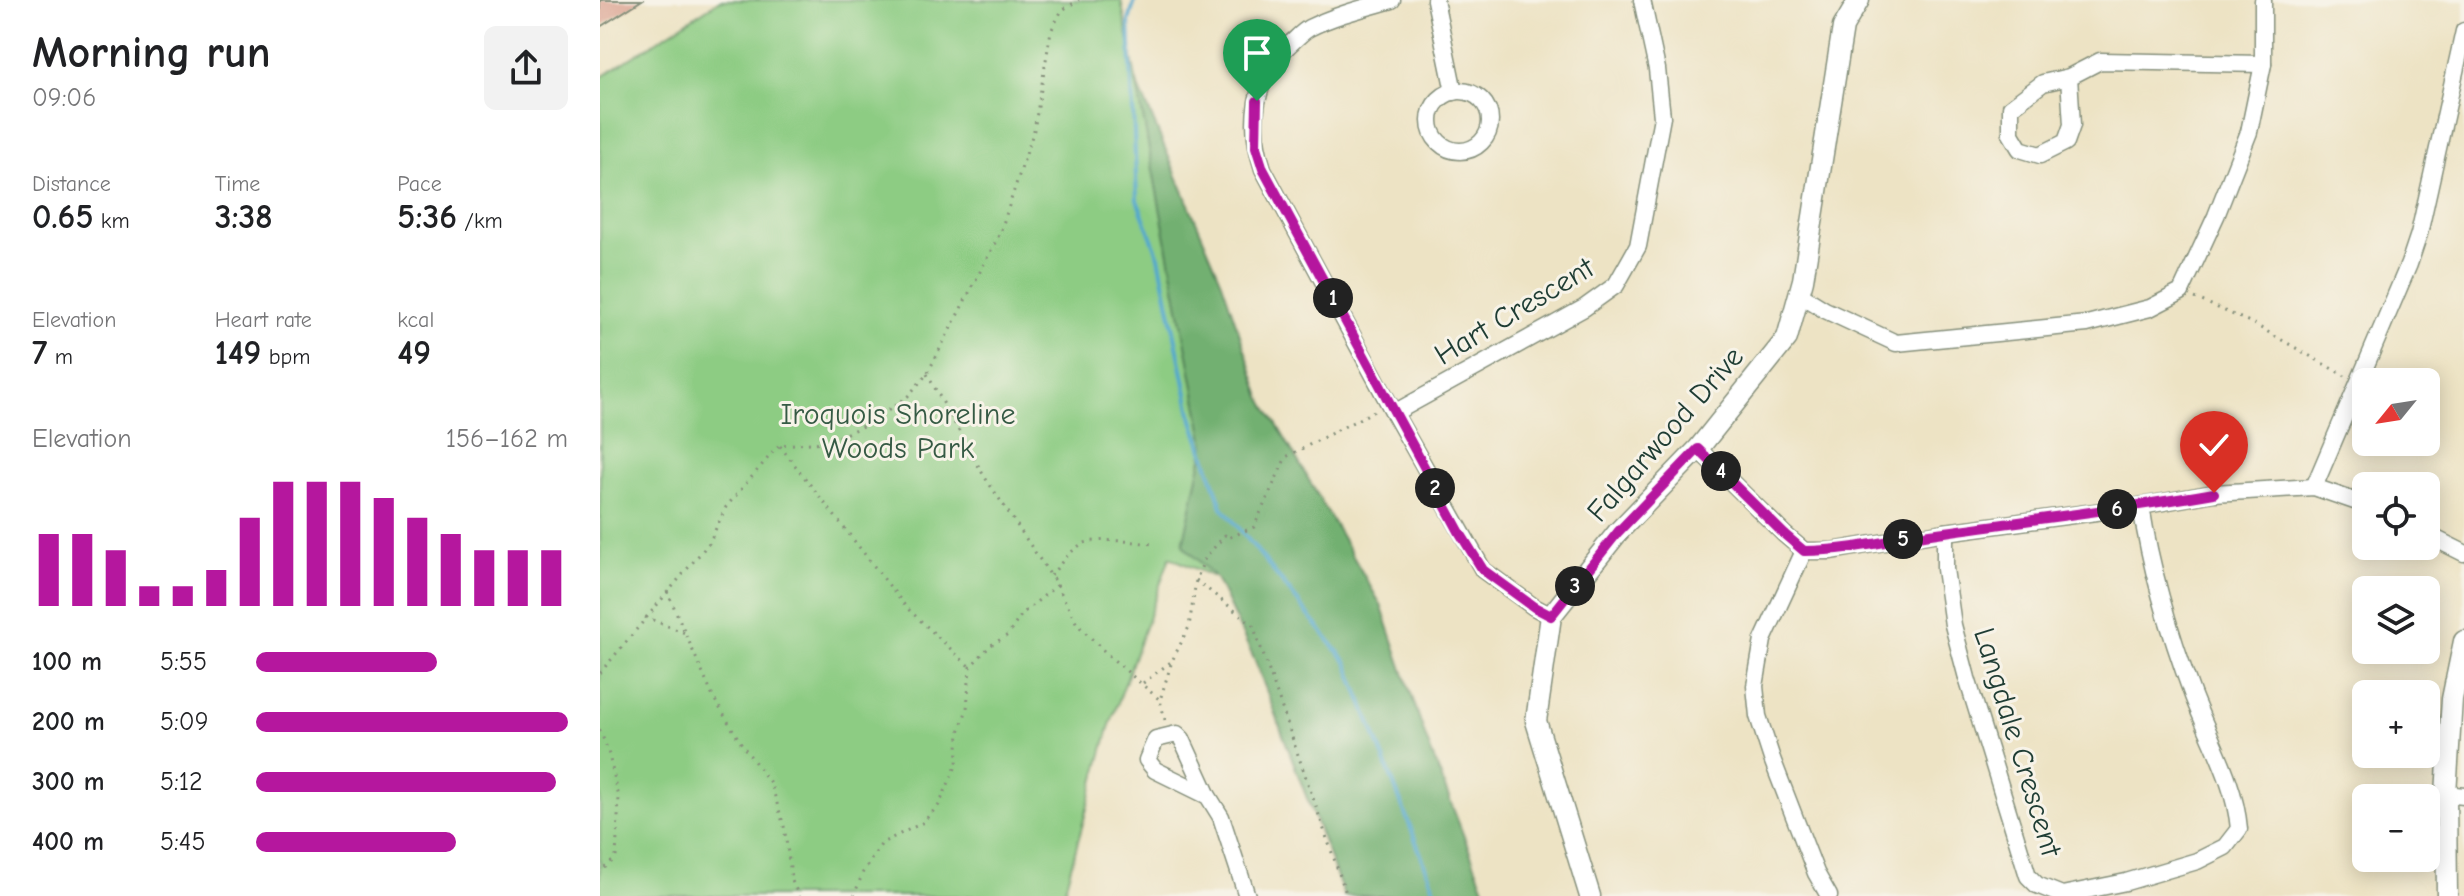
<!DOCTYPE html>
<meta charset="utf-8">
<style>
:root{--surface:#fff;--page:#f2f2f2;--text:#202124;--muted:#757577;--accent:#b5179e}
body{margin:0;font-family:"Comic Neue",sans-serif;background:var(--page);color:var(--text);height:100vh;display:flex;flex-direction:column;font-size:30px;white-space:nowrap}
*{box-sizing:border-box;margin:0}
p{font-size:26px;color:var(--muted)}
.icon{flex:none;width:44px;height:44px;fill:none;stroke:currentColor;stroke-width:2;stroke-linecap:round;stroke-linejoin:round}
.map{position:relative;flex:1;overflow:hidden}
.details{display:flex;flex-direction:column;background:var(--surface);width:600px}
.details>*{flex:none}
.needle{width:52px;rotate:240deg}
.controls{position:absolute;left:1752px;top:368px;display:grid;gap:16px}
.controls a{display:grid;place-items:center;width:88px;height:88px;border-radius:12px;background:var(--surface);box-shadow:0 4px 20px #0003;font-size:40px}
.pin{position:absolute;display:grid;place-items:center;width:68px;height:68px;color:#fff;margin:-82px -34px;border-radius:50% 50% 50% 0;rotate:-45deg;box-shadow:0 0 8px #0007}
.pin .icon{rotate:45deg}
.km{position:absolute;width:40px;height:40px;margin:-20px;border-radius:50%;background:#222;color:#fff;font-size:22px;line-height:40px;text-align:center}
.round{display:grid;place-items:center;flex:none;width:84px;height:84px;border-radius:12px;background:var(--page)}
.head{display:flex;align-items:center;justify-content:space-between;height:136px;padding:0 32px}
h1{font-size:44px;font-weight:700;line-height:60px}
.stats{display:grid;grid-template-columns:repeat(3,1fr);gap:12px;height:136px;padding:8px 32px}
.stats div{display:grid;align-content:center}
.stats b{font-size:34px;font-weight:700}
.stats small{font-size:22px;font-weight:400}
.stats p{font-size:22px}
.chart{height:224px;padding:16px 32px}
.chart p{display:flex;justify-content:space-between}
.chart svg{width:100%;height:144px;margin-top:8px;stroke:var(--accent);stroke-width:6}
ul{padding:0 32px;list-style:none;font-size:26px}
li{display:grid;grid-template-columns:128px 96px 1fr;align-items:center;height:60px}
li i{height:20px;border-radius:10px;background:var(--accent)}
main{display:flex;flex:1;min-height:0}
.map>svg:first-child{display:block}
.green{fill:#8dcc83;stroke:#56845c;stroke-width:2}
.forest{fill:#72b071;stroke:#487652;stroke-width:2}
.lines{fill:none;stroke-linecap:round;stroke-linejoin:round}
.stream{stroke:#51a7cd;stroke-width:4}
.building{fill:#dba391}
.minor-casing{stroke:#86907c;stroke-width:19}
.tertiary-casing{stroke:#86907c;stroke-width:23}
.path{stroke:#86907c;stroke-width:3;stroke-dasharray:2 6;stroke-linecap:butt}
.minor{stroke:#fff;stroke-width:16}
.tertiary{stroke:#fff;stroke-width:20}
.route-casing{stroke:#fff;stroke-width:16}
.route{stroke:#b5179e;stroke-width:10}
.labels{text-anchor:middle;stroke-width:6;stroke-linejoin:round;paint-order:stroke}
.street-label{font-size:30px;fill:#1f3d34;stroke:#f7f3e8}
.park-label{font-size:30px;fill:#355a44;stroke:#f7f3e8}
</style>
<main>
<section class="details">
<div class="head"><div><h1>Morning run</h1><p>09:06</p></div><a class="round"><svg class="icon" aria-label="share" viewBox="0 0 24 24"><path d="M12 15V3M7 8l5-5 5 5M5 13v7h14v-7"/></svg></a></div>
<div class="stats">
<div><p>Distance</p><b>0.65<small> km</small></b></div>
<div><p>Time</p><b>3:38</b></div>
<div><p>Pace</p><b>5:36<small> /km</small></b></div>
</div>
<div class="stats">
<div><p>Elevation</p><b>7<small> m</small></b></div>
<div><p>Heart rate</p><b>149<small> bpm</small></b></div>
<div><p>kcal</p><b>49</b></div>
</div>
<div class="chart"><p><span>Elevation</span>156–162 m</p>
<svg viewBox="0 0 160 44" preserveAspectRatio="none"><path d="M5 44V22M15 44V22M25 44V27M35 44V38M45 44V38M55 44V33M65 44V17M75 44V6M85 44V6M95 44V6M105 44V11M115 44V17M125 44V22M135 44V27M145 44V27M155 44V27"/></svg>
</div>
<ul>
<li><b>100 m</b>5:55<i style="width:58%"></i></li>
<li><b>200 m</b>5:09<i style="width:100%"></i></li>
<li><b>300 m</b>5:12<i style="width:96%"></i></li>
<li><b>400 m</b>5:45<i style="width:64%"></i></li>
</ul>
</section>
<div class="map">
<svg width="1864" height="896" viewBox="0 0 1864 896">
<rect width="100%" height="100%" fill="#f7f3e8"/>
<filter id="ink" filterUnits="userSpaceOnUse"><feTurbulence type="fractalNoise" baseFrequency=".0125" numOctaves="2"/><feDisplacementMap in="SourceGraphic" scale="16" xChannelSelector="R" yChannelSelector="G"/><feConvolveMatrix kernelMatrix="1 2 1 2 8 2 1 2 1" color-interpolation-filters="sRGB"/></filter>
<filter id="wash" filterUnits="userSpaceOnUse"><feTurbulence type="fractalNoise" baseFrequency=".006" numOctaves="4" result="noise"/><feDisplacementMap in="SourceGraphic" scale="32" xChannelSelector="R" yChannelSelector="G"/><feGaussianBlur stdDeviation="1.8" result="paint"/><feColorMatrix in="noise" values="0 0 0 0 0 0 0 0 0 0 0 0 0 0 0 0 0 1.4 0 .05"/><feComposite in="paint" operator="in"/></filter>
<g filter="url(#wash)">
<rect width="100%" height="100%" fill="#ede3c4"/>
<polygon class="green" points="120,0 521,0 605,445 583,545 616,578 570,557 509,728 463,896 0,896 0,78"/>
<polygon class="forest" points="536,80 622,282 661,397 781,605 827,741 887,896 744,896 655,661 616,578 583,545 605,445"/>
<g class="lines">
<polyline class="stream" points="535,0 529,21 537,200 559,257 591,414 622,507 747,663 837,896"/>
</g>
<g id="blocks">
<polygon class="building" points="0,0 42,0 0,27"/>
</g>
</g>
<g filter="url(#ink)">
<use href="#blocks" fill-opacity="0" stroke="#86907c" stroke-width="2"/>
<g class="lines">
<g class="minor-casing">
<g id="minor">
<path d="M792 0C764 8 735 15 709 28 702 32 696 39 690 44 653 77 648 124 663 169L794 413 883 570 934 607 951 616"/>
<polyline points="835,0 854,92"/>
<polyline points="1469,77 1472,125 1466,142 1440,155 1420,149 1411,134 1411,107 1443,83 1469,77 1500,61 1663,64"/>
<circle cx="860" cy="121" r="30"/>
<polyline points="1199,294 1225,310 1296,343 1487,324 1550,308 1581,292 1616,216 1649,132 1663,64 1663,0"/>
<polyline points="794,413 984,308 1016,285 1038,246 1062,117 1057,69 1042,0"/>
<polyline points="1098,449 1184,534 1204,551 1231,551 1345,532 1541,506 1614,493 1714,487 1766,505"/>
<polyline points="1714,487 1809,264 1819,234 1864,31"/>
<path d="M1345 532V569L1353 625 1367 678 1428 876 1437 885 1462 895 1526 882 1597 861 1625 847 1639 829C1635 782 1610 740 1593 696 1570 634 1551 571 1541 506"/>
<polyline points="1826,534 1864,553"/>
<polyline points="1204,551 1163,640 1155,686 1158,716 1172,759 1216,873 1229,896"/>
<polyline points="1846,794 1864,796"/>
<polyline points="608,796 555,770 547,760 556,739 577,734 582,739 608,796 621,817 647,896"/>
</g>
</g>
<g class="tertiary-casing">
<g id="tertiary">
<polyline points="990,896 936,721 951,616 1018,532 1098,449 1187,338 1203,280 1243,27 1259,0"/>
<polyline points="1847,896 1846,794 1852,699 1864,641"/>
</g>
</g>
<g class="path">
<polyline points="1595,298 1652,323 1745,376"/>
<polyline points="327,374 384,476 457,585 477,624 507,654 560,700"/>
<polyline points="180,446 306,607 370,667"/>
<path d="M451 576C459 565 470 551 482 544 497 537 536 542 552 544"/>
<polyline points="596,580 653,625 747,896"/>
<polyline points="67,591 113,697 143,746 171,784 184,826 192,881 199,896"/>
<polyline points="45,617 85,633"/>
<polyline points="0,673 109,543 126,507 179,445 227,442 274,421 308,396 327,374 400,233 434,130 451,31 462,10 479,0"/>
<polyline points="543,683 572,661"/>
<polyline points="565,720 560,700 572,661 589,627 596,580 605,558 625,535 628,538 654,527 686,457 776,410"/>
<polyline points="0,730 8,751 19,797 16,858 0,872"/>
<polyline points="254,896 263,872 282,843 322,823 339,805 357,764 359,732 367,709 370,667 391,645 408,635 422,614 457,585"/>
</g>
<use href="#minor" class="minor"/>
<use href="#tertiary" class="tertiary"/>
</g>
</g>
<g class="lines" filter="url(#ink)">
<g class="route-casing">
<path id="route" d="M657 101 656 147 663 169 860 533 883 570 934 607 951 616 1018 532 1098 449 1184 534 1204 551C1252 551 1298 538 1345 532 1435 519 1524 509 1614 493"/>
</g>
<use href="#route" class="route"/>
</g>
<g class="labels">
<g class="street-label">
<text transform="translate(914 311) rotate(-31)" y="10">Hart Crescent</text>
<text transform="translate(1065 434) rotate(-49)" y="10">Falgarwood Drive</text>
<text transform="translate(1418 742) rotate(73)" y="10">Langdale Crescent</text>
</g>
<g class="park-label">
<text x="298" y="424">Iroquois Shoreline<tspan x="298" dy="34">Woods Park</tspan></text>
</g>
</g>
</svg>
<div class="controls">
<a><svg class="needle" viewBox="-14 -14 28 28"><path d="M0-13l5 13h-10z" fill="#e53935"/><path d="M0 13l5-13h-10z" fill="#757577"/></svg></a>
<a><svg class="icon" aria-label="locate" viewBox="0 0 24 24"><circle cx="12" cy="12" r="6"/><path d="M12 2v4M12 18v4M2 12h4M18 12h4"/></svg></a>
<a><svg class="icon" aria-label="layers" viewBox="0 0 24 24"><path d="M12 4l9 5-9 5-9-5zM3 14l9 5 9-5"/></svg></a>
<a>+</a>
<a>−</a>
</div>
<div class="pin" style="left:657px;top:101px;background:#1e9e55"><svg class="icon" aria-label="arrive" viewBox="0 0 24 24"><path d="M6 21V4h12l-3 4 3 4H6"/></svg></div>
<div class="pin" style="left:1614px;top:493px;background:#d93025"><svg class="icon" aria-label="check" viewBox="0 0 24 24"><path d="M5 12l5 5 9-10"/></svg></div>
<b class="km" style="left:733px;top:298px">1</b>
<b class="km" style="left:835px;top:488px">2</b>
<b class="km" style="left:975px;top:586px">3</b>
<b class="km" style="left:1121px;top:471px">4</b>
<b class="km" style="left:1303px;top:539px">5</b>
<b class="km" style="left:1517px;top:509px">6</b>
</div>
</main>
